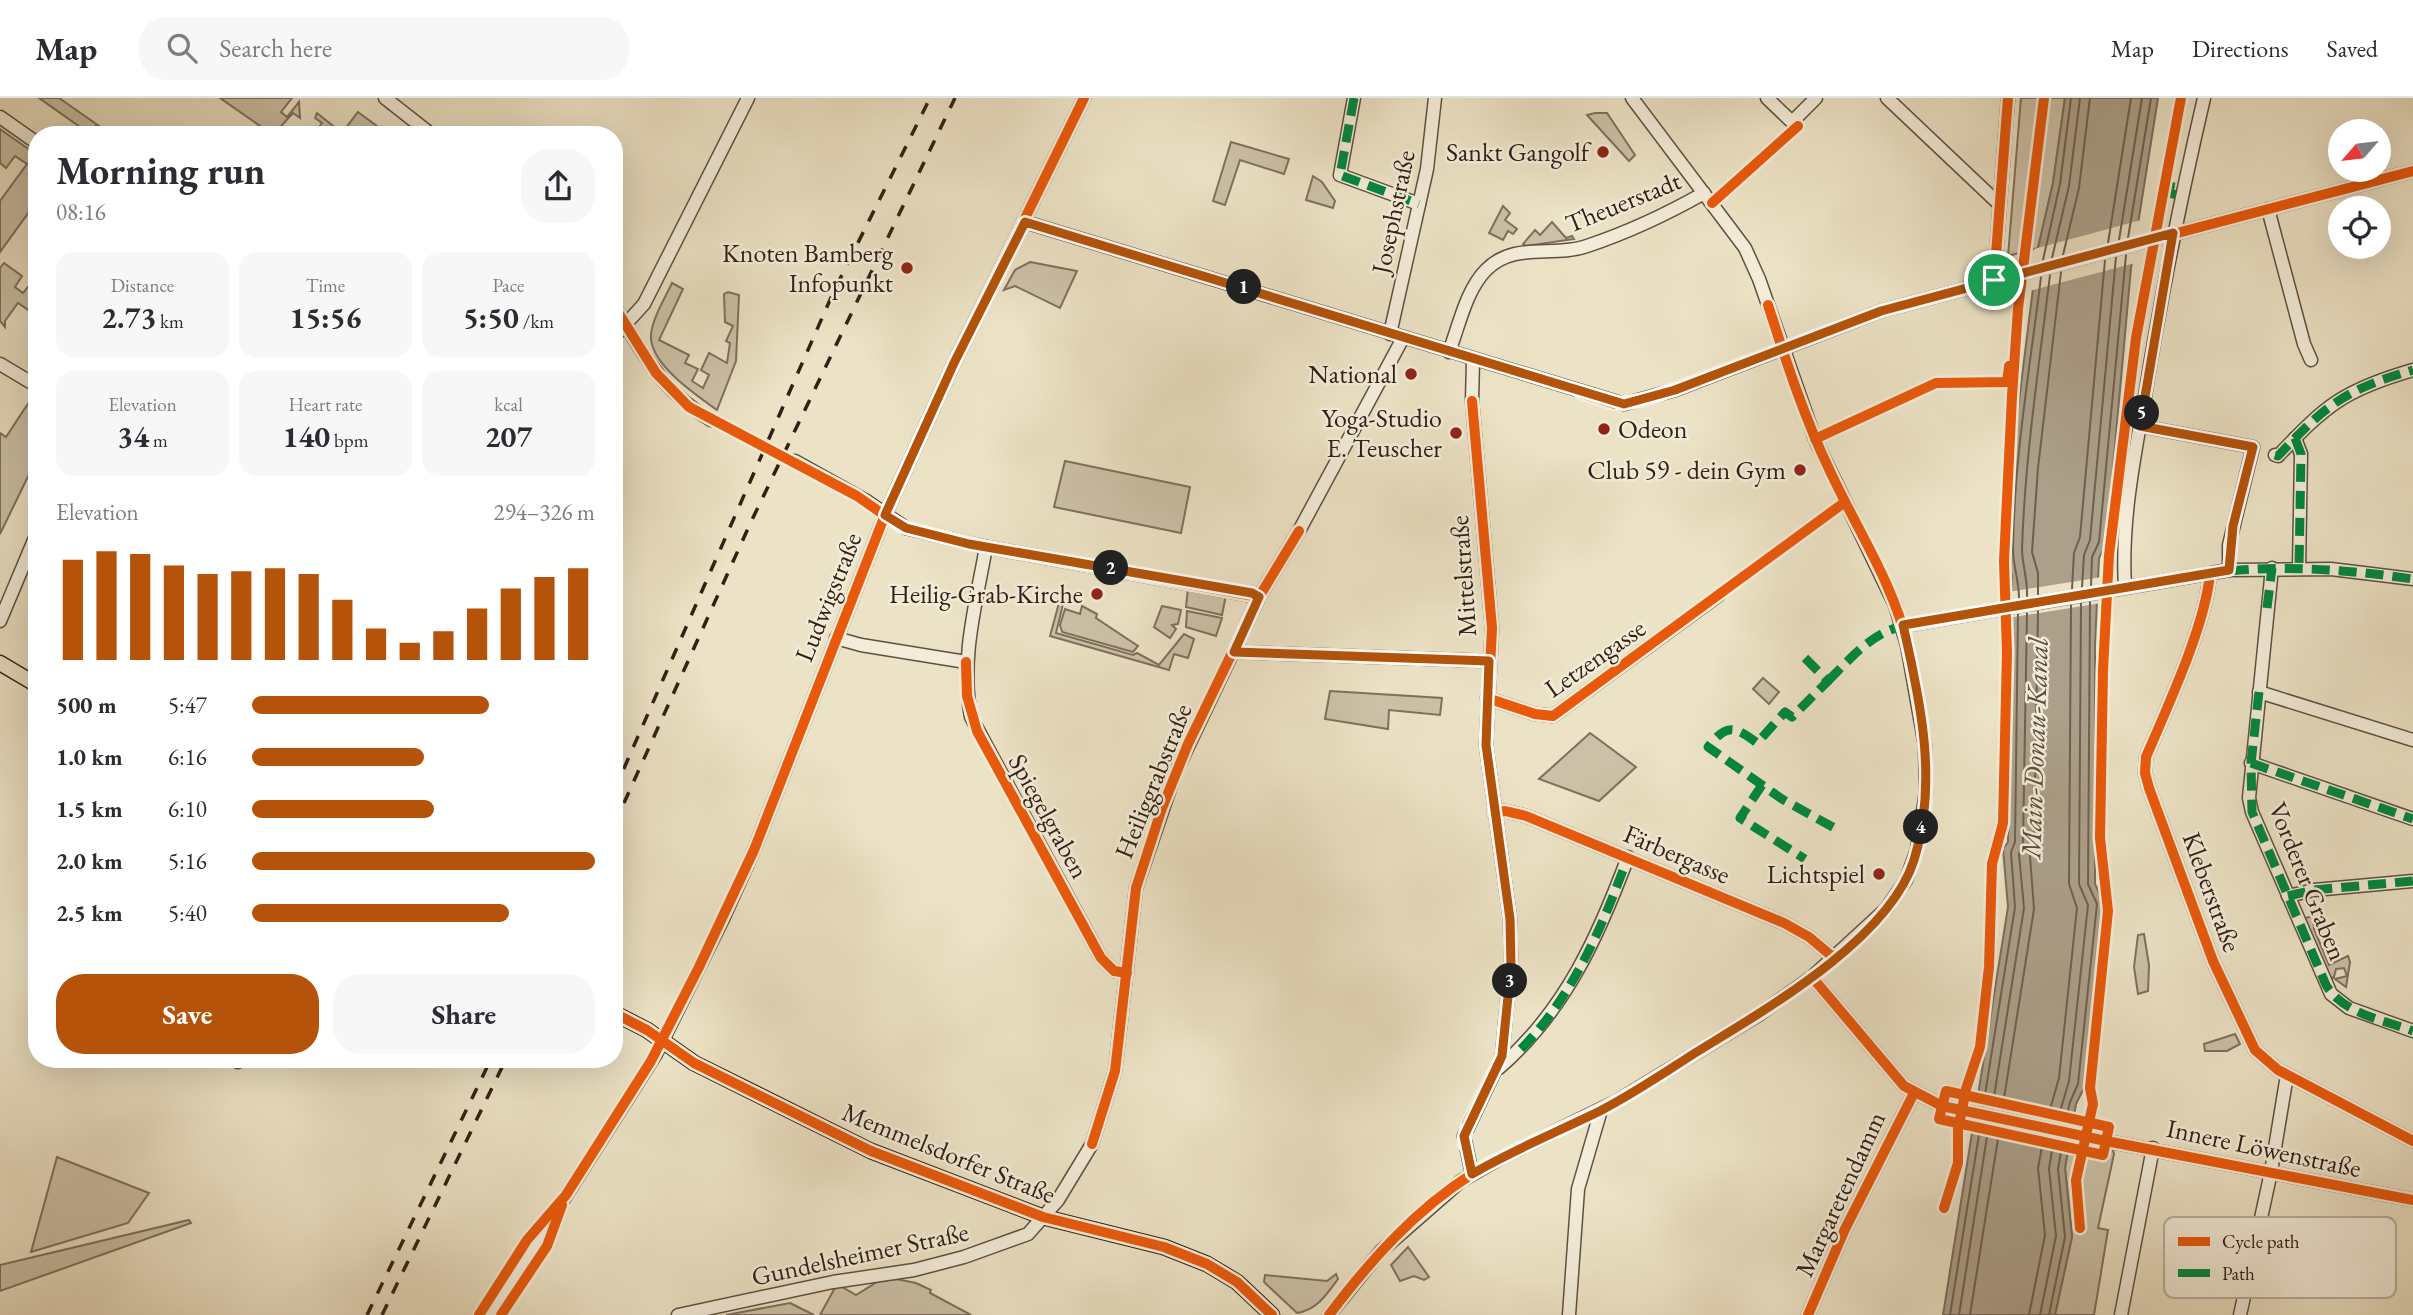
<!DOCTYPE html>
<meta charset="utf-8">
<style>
:root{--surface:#fff;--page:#f7f7f7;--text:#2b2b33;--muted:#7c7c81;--line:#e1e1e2;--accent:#b45309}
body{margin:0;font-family:"EB Garamond",serif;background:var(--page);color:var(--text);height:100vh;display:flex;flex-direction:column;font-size:26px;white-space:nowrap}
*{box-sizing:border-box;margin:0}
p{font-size:23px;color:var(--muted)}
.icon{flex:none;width:38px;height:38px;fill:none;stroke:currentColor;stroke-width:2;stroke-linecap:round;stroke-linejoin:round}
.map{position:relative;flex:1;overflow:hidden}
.details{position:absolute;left:28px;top:28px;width:595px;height:942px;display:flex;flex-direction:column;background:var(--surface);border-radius:28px;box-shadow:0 7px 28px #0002}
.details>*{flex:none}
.needle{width:46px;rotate:242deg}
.tools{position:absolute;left:2328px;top:21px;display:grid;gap:14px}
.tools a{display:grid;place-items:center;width:63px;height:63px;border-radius:50%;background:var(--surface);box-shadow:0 7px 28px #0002;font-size:35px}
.pin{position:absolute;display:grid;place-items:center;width:60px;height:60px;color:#fff;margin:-30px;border:4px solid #fff;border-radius:50%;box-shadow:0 2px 7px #0007}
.km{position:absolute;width:35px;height:35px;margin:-18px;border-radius:50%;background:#222;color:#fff;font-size:19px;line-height:35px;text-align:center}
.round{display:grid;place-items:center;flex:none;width:74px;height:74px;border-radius:28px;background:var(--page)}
.overview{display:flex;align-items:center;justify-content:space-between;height:119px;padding:0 28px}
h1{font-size:38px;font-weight:700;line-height:52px}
.metrics{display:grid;grid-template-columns:repeat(3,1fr);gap:10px;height:119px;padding:7px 28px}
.metrics div{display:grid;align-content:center;border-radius:18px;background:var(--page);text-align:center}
.metrics b{font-size:30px;font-weight:700}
.metrics small{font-size:19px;font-weight:400}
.metrics p{font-size:19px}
.chart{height:196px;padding:14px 28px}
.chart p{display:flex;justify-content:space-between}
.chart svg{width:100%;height:126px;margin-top:7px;stroke:var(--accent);stroke-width:6}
.cta{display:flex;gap:14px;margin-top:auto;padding:14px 28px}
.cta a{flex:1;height:80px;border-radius:28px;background:var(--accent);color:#fff;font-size:28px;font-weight:700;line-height:80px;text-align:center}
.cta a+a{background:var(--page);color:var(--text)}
ul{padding:0 28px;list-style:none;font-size:23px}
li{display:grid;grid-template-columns:112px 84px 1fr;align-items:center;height:52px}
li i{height:18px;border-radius:9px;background:var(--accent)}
header{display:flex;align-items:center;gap:42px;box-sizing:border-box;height:98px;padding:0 35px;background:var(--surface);border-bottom:2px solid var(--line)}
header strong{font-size:33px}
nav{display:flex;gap:38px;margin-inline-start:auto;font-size:24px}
.search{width:490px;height:63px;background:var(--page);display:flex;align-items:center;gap:18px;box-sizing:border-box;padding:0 24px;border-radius:28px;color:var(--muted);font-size:26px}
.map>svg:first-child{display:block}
.green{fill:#ccc1a7;stroke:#7e705e;stroke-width:2}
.water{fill:#aca08a;stroke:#7b6d5c;stroke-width:2}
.pier{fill:#ece2c5}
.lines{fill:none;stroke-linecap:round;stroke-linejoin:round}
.shore{stroke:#6e6050;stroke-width:2}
.minor-tunnel{stroke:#c7bba2;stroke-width:12;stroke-dasharray:12 6;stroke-linecap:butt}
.minor-casing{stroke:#605042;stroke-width:15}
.major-casing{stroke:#312016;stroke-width:17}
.minor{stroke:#f3ecd9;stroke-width:12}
.major{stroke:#ece2c5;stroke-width:14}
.rail{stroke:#312016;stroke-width:3.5;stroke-dasharray:12 12;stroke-linecap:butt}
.quiet{stroke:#00873e;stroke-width:9;stroke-dasharray:18 9;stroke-linecap:butt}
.cycleway-casing{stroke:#f3ecd9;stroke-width:15}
.cycleway{stroke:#e8590c;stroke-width:10}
.route-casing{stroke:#fff;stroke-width:14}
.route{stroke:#b45309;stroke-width:9}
.poi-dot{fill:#8f2418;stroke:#f3ecd9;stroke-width:2.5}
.labels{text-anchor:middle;stroke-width:5;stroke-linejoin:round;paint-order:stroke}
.poi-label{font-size:26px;fill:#312016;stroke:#f3ecd9;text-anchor:end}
.street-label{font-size:26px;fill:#312016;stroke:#f3ecd9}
.water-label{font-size:28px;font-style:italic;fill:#5c4d3f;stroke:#f3ecd9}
.key{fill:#f3ecd9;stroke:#b9af9e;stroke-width:2}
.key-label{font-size:19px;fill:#312016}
</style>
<header>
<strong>Map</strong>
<div class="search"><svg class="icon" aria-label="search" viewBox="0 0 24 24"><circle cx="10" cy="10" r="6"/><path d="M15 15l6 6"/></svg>Search here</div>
<nav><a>Map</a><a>Directions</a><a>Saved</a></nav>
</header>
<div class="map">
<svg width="2413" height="1217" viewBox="0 0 2413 1217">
<rect width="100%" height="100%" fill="#ece2c5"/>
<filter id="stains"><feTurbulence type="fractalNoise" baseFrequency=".00286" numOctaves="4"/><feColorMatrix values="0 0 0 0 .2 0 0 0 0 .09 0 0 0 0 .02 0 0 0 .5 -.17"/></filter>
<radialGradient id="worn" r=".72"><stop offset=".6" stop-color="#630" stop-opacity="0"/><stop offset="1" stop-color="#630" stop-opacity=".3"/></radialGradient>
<g class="green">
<polygon points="39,0 59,0 112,37 96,27 90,36"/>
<polygon points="220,0 292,0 281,14 287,19 299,4 300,20 293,15 273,37"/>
<polygon points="2021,0 2065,0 2053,85 2038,150 2008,158"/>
<polygon points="358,14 389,37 313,37 322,25 315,20 317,15 342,35"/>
<polygon points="1595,15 1607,15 1635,57 1629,63 1587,17"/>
<polygon points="0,31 37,57 37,103 0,154 0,103 27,66 15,58 6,70 0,65"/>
<polygon points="1231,44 1289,61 1284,76 1240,62 1225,107 1213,103"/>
<polygon points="1313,78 1322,84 1335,103 1333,110 1306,102"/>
<polygon points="1503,108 1510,115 1505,122 1517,131 1513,136 1508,133 1503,142 1489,135"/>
<polygon points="1552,124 1566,140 1572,138 1574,141 1526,148 1523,146 1535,132 1540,137"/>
<polygon points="1030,164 1077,173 1060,210 1015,188 1004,192 1015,172"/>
<polygon points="4,165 22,178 15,189 23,195 31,185 37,189 37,218 18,205 5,223 5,229 0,223 0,170"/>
<path d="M672 185 683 191 659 242 689 257 685 265 698 271 692 283 703 290 709 277 701 272 709 255 727 265 730 245 726 243 733 228 725 224 724 196 728 194 739 197 736 263 717 312C696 297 648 265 651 236 653 219 665 200 672 185Z"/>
<polygon points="33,298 37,300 37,360 0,436 0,335 6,339"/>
<polygon points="1065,363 1190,389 1181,435 1054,409"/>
<polygon points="1188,490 1226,497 1222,517 1186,509"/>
<polygon points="1059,505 1063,506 1056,535 1133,557 1137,555 1159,567 1184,536 1194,541 1188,560 1174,556 1169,572 1050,538"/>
<polygon points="1082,508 1097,516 1096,520 1138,548 1133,554 1062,534 1060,527 1065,511 1080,516"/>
<polygon points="1162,508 1181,512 1178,526 1172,527 1176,531 1170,540 1154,529"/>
<polygon points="1187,513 1222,520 1216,538 1186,529"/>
<polygon points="1763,580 1779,594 1769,606 1753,591"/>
<polygon points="1330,593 1442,600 1440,617 1389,612 1388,631 1325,621"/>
<polygon points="1590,635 1636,669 1599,703 1539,681"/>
<polygon points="2313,818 2314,831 2329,867 2348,858 2350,864 2346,889 2335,881 2347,878 2344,870 2336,871 2334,879 2327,881 2302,821"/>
<polygon points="2144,836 2149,867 2148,893 2138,896 2134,869 2138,837"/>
<polygon points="2235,936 2240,946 2227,953 2205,953 2204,946"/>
<polygon points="2071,1034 2110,1040 2114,1056 2098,1130 2108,1132 2094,1217 2055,1217 2072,1139 2065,1070"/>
<polygon points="57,1059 149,1095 128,1125 31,1154"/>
<polygon points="189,1122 191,1125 0,1193 0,1167"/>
<polygon points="1408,1149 1429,1179 1424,1182 1414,1178 1400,1183 1391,1167"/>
<path d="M1336 1176 1338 1181C1327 1196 1317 1212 1297 1215L1264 1184 1265 1177 1327 1183Z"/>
<polygon points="896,1181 916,1185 931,1192 930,1195 971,1217 820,1217 837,1186 856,1197 877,1184"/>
<polygon points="790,1205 814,1217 726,1217"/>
</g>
<polygon class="water" points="2065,0 2158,0 2131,170 2106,447 2099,460 2095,547 2095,786 2104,804 2085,988 2076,1006 2065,1070 2072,1139 2055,1217 1943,1217 2008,809 2003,751 2008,744 2012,478 2006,457 2011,367 2038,150 2053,85"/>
<g class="pier">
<polygon points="2141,122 2135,165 2029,193 2034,151"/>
<polygon points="2102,479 2101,505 2008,520 2008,494"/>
<polygon points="1975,997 2077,1019 2076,1025 1974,1003"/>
<polygon points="1973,1006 2076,1028 2073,1044 1971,1022"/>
<polygon points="1970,1025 2072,1047 2071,1054 1969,1032"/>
</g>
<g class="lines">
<g class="shore">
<polyline points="2128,140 2151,0"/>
<polyline points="2119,142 2142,0"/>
<polyline points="2108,145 2131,0"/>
<polyline points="2063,157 2079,90 2090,0"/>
<polyline points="2052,160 2069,88 2080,0"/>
<polyline points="2043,162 2060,86 2071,0"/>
<polyline points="2091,488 2092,459 2099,444 2126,157"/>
<polyline points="2082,489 2084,457 2090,442 2116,159"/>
<polyline points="2072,491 2074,455 2080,439 2105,162"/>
<polyline points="2038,497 2038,475 2032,454 2038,370 2061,174"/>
<path d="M2027 499C2028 482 2022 466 2022 451 2025 359 2039 268 2050 177"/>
<path d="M2019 500C2019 483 2013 467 2013 452 2014 361 2030 269 2041 179"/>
<polyline points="1983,1009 2015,809 2011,754 2015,744 2018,516"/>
<polyline points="1992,1011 2024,810 2019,756 2023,744 2027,515"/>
<polyline points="2002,1013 2034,811 2030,758 2034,744 2038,513"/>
<polyline points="2047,1022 2059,980 2077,810 2069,786 2071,507"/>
<polyline points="2057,1024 2069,983 2088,807 2079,786 2081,505"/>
<polyline points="2065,1026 2070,1004 2078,986 2097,806 2088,786 2090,504"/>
<polyline points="1950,1217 1981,1024"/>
<polyline points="1959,1217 1989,1026"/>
<polyline points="1970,1217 2000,1028"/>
<polyline points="2029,1217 2045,1137 2038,1070 2044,1038"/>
<polyline points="2040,1217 2056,1138 2049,1071 2054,1040"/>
<polyline points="2049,1217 2065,1139 2058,1071 2063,1042"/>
</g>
<polyline class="minor-tunnel" points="711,322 795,363"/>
<g class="minor-casing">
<g id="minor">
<polyline points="385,0 432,37"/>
<polyline points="1354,0 1340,77 1419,106"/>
<polyline points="1767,0 1792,24 1816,0"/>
<polyline points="1887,0 1999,106"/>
<polyline points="0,19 37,45"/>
<polyline points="2268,111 2304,246 2311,262"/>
<polyline points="1025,124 1624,306 1675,292 1881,213 2413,73"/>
<polyline points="1994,182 2008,0"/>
<path d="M614 208C644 255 660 293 711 322"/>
<polyline points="1390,236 1427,71 1435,0"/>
<polyline points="614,239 644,206 748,0"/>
<path d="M1449 254C1459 228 1466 192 1486 172 1514 143 1553 160 1587 148 1626 135 1667 116 1704 95"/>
<polyline points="0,266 37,288"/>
<polyline points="2140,328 2253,349 2229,447 2229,472"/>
<polyline points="2295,340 2301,356 2299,470"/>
<path d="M2275 357 2278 358C2326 307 2344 292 2413 272"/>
<polyline points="795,363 865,402 906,430 986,449 1259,499"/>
<path d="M986 449C976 506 960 561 971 619L1101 860 1114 873 1127 875"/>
<polyline points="2272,470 2249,700 2252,714 2331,896 2349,910 2413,933"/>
<path d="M2210 475C2206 526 2167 610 2146 659L2145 675 2149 690 2213 863 2255 952 2278 972 2413 1043"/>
<path d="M2125 488C2121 425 2134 360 2145 298 2161 198 2181 99 2204 0"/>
<polyline points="0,523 37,435"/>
<polyline points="1903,528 2229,472 2331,471 2413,481"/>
<polyline points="836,540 861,547 966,564"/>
<polyline points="1234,554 1489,563"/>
<polyline points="2259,594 2413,642"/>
<polyline points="1487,600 1535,616 1553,618 1719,497"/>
<polyline points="2251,665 2413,721"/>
<polyline points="1494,715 1505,713 1526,718 1784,825 1809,839 1834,860"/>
<polyline points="2288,798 2314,792 2413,783"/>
<polyline points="1812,879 1904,988 1942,1008 2106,1043 2413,1102"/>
<polyline points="238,964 240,961"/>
<path d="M1499 970C1565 913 1598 839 1628 759"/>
<polyline points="1472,1076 1464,1038 1502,958 1511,861 1510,821 1486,647 1492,530 1472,303 1473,262"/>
<polyline points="490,1217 656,956 723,821 754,752 885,417 954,265 1084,0"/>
<polyline points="678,1217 833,1184 914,1172 964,1159 1028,1136 1058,1102 1092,1046 1115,973 1136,790 1175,676 1259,499 1299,433 1403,240"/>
<polyline points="1329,1217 1381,1153 1461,1083 1504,1058 1617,1003 1760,916 1812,879 1886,811 1906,782 1917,752 1926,694 1925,648 1907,547 1895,507 1815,341 1759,181 1745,150 1632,0"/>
<polyline points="1569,1217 1578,1091 1601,1012"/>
<polyline points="1808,1217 1845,1131 1914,995"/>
<polyline points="2121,1217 2153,1050"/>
<polyline points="2240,1217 2271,1074 2287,977"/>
</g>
</g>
<g class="major-casing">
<g id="major">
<polyline points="0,565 37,587"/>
<polyline points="614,915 647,932 694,965 871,1053 1043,1119 1164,1149 1207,1166 1237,1184 1272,1217"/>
</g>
</g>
<use href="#minor" class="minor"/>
<use href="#major" class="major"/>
<g class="rail">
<polyline points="614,693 833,195 930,0"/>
<polyline points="614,727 750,426 955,0"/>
<polyline points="367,1217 491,961"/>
<polyline points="382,1217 506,961"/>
</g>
<g class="quiet">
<polyline points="1354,0 1340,77 1419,106"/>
<polyline points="2171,84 2169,95 2181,98"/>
<polyline points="2295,340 2301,356 2299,470"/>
<path d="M2275 357 2278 358C2326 307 2344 292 2413 272"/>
<polyline points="2229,472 2229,447 2253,349"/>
<path d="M2204 476C2274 466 2343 471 2413 481"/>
<polyline points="2267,510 2272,470"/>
<path d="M1805 560 1828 583 1792 619 1785 614 1757 645C1734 628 1727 625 1708 649L1782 701 1838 732"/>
<path d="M1828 583C1850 561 1871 535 1903 528"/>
<path d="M2259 594 2251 665 2252 714 2326 887C2343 916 2384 922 2413 933"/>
<polyline points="2251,665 2413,721"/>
<polyline points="1762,687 1740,720 1805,761"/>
<polyline points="2288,798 2314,792 2413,783"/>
<path d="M1521 951C1574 897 1602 829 1628 759"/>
</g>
<g class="cycleway-casing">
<g id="cycleway">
<polyline points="1712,105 1798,28"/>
<polyline points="1994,182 2008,0"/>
<polyline points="614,208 656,275 689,309 857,398 900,428 986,449 1259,499"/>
<polyline points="1581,295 1615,306 1645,302 1881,213 2413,73"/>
<polyline points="1815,341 1936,285 2007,284 2009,268"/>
<path d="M1903 528 2210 475C2206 526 2167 610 2146 659L2145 675 2149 690 2213 863 2255 952 2278 972 2413 1043"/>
<polyline points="1234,554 1489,563"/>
<polyline points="966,564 967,598 977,633 1101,860 1114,873 1127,875"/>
<polyline points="1487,600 1535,616 1553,618 1845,404"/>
<polyline points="1494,715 1505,713 1526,718 1784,825 1809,839 1834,860"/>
<polyline points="1812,879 1904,988 1942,1008 2106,1043 2413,1102"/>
<polyline points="614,915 647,932 694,965 871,1053 1043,1119 1164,1149 1207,1166 1237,1184 1272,1217"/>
<polygon points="1946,993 2109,1029 2103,1057 1939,1021"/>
<polyline points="1092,1046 1115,973 1136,790 1162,710 1188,646 1259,499 1299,433"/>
<polyline points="1464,1046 1467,1026 1502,958 1511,861 1510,821 1486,647 1492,530 1472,303"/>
<polyline points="1944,1110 1958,1065 1958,1032 1966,991 1980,949 1989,869 1992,766 2003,725 2007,554 2004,463 2012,298 2018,211 2044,0"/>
<polyline points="2080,1130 2076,1082 2093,1006 2090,990 2108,813 2100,740 2103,572 2109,457 2136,240 2181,0"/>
<polyline points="479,1217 527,1142 566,1097 651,963 699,869 754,752 885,417 954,265 1084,0"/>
<polyline points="501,1217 547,1148 562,1107"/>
<path d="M1329 1217C1369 1164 1415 1112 1472 1076 1511 1051 1556 1034 1598 1013 1630 997 1660 977 1691 958 1762 914 1879 849 1912 768 1939 698 1923 619 1908 549 1894 486 1856 430 1829 371 1804 319 1786 263 1768 207"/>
<polyline points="1808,1217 1845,1131 1914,995"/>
</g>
</g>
<use href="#cycleway" class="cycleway"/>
</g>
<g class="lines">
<g class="route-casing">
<path id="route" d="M1025 124 1624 306 1675 292 1881 213 2173 135 2140 328 2253 349 2233 428 2229 472 1903 527C1921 605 1938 685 1914 762 1889 842 1763 913 1695 955 1664 975 1633 996 1600 1013 1557 1034 1513 1052 1472 1076L1464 1038 1502 958 1511 869 1510 821 1486 647 1489 563 1234 554 1259 499 1252 495 969 446 906 430 885 417 954 265Z"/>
</g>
<use href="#route" class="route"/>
</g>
<g class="poi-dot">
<circle cx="1603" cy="54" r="7"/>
<circle cx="907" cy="170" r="7"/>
<circle cx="1411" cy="276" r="7"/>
<circle cx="1604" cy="331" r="7"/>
<circle cx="1456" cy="335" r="7"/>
<circle cx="1800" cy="372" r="7"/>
<circle cx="1097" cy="496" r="7"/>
<circle cx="1879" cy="776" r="7"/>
</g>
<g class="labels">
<g class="poi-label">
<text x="1589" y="63">Sankt Gangolf</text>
<text x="893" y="164">Knoten Bamberg<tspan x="893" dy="30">Infopunkt</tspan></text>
<text x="1397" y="285">National</text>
<text x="1442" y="329">Yoga-Studio<tspan x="1442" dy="30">E. Teuscher</tspan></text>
<text x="1618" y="340" text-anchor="start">Odeon</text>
<text x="1786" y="381">Club 59 - dein Gym</text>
<text x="1083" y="505">Heilig-Grab-Kirche</text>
<text x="1865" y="785">Lichtspiel</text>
</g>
<g class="street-label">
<text transform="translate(1623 104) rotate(-22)" y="9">Theuerstadt</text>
<text transform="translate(1393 114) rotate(-78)" y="9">Josephstraße</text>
<text transform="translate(1463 478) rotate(-94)" y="9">Mittelstraße</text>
<text transform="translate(828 499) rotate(-68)" y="9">Ludwigstraße</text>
<text transform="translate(1595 560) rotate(-35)" y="9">Letzengasse</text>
<text transform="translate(1153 683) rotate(-68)" y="9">Heiliggrabstraße</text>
<text transform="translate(1049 718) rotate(61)" y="9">Spiegelgraben</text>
<text transform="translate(1677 756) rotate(23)" y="9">Färbergasse</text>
<text transform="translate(2308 783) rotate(68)" y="9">Vorderer Graben</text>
<text transform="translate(2212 794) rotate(70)" y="9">Kleberstraße</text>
<text transform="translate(2264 1050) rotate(12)" y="9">Innere Löwenstraße</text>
<text transform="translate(949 1055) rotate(22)" y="9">Memmelsdorfer Straße</text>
<text transform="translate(1840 1096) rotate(-65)" y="9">Margaretendamm</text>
<text transform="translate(860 1156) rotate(-12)" y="9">Gundelsheimer Straße</text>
</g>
<g class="water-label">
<text transform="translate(2034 650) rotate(-88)" y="10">Main-Donau-Kanal</text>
</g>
</g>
<rect x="2164" y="1119" width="232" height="81" rx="10" class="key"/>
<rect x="2178" y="1139" width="32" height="9" fill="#e8590c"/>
<rect x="2178" y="1171" width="32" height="8" fill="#00873e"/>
<g class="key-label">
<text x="2222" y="1150">Cycle path</text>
<text x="2222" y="1182">Path</text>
</g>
<rect width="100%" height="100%" filter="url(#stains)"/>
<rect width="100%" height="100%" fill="url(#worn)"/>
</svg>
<div class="tools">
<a><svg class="needle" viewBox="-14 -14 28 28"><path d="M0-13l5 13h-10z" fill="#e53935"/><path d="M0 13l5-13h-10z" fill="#7c7c81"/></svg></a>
<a><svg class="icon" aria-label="locate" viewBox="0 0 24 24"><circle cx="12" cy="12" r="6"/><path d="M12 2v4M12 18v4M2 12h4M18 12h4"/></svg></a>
</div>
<div class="pin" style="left:1994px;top:182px;background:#1e9e55"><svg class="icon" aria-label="arrive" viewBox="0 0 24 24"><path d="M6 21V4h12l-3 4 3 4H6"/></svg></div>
<b class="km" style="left:1244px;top:189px">1</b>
<b class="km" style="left:1111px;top:470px">2</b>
<b class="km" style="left:1510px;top:883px">3</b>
<b class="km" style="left:1921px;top:729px">4</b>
<b class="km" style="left:2142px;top:315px">5</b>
<section class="details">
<div class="overview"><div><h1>Morning run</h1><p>08:16</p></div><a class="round"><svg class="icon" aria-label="share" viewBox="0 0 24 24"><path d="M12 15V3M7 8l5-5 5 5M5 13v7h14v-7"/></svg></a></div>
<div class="metrics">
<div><p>Distance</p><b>2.73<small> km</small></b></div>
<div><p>Time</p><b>15:56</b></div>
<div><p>Pace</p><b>5:50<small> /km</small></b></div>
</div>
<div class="metrics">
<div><p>Elevation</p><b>34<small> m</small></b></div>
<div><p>Heart rate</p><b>140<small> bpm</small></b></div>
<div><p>kcal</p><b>207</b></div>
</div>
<div class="chart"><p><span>Elevation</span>294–326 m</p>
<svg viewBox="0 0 160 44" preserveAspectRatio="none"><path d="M5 44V9M15 44V6M25 44V7M35 44V11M45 44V14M55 44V13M65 44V12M75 44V14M85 44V23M95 44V33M105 44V38M115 44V34M125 44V26M135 44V19M145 44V15M155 44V12"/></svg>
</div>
<ul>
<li><b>500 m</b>5:47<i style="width:69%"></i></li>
<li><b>1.0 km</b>6:16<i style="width:50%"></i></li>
<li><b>1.5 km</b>6:10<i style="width:53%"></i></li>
<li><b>2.0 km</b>5:16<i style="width:100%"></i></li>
<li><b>2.5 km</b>5:40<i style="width:75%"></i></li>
</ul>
<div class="cta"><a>Save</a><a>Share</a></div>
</section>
</div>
